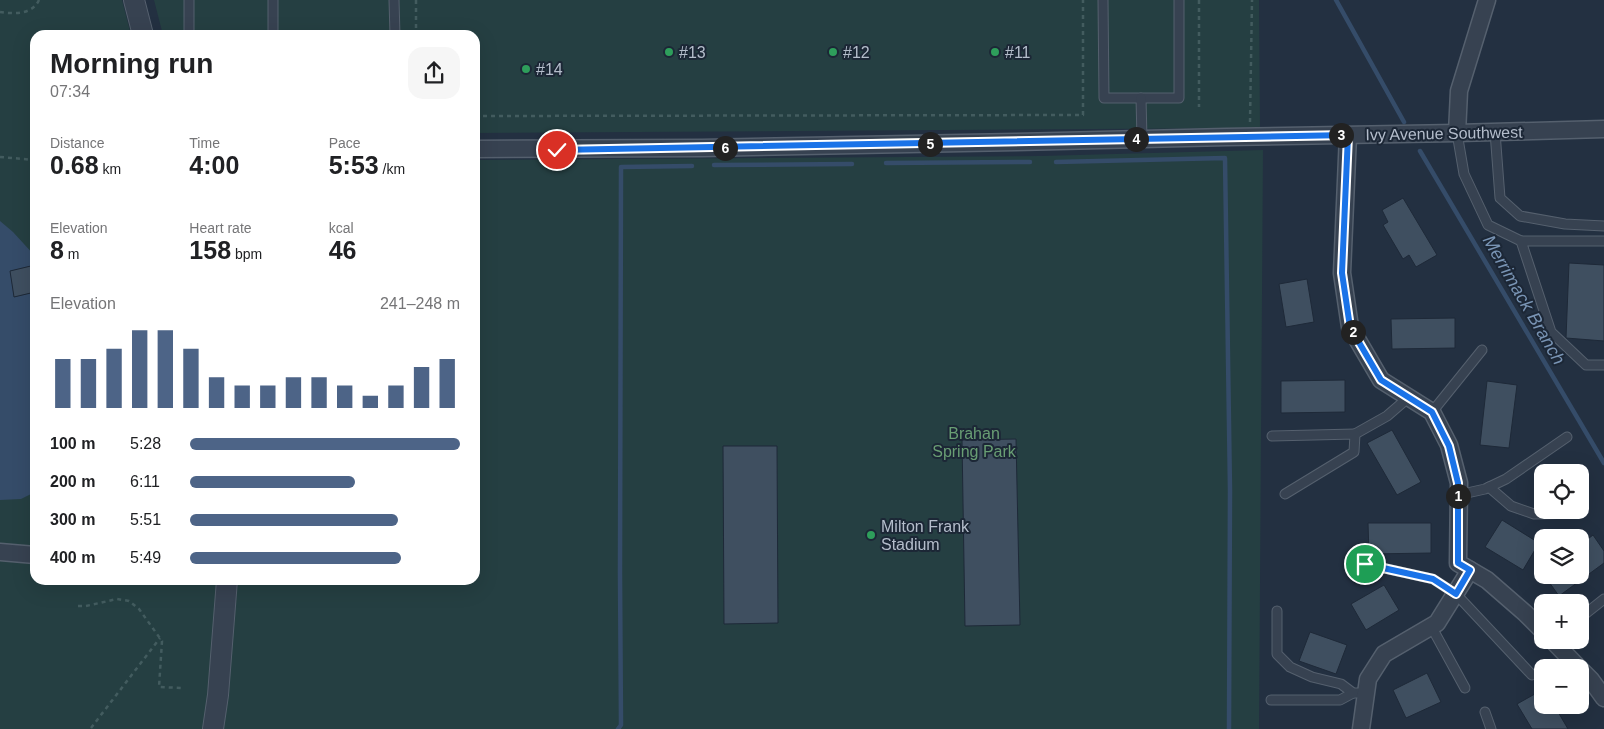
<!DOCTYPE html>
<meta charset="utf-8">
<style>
:root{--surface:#fff;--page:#f6f6f6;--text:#202124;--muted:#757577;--accent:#4d6487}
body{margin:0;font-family:Helvetica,sans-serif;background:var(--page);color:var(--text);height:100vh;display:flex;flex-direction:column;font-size:19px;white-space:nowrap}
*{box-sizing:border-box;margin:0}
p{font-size:16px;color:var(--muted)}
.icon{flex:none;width:28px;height:28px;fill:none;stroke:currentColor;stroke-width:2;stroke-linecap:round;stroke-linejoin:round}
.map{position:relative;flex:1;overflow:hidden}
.details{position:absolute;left:30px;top:30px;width:450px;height:555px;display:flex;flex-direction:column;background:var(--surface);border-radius:15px;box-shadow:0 5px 20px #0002}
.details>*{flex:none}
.buttons{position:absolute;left:1534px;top:464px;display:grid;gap:10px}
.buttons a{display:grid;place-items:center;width:55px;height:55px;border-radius:10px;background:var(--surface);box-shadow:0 5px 20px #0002;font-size:25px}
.pin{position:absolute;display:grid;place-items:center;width:42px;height:42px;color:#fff;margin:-21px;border:2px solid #fff;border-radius:50%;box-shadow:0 1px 5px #0007}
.km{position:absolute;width:25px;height:25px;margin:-12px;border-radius:50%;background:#222;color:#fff;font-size:14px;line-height:25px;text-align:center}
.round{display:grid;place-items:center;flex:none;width:52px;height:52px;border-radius:15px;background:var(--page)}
.headline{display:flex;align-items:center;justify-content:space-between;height:85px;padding:0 20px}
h1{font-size:28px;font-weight:700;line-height:38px}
.stats{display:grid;grid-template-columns:repeat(3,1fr);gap:8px;height:85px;padding:5px 20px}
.stats div{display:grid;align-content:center}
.stats b{font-size:25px;font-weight:700}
.stats small{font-size:14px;font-weight:400}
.stats p{font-size:14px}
.chart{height:140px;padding:10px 20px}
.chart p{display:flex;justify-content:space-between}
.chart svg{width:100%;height:90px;margin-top:5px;stroke:var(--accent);stroke-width:6}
ul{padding:0 20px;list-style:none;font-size:16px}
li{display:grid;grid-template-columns:80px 60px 1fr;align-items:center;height:38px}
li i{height:12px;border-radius:6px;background:var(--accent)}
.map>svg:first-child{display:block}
.green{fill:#253f42}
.water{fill:#354c69}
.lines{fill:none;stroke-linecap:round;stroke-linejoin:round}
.stream{stroke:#354c69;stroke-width:4.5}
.building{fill:#3f4f60;stroke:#1e2938}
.service-casing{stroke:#55606e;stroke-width:11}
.minor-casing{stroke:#55606e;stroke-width:19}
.tertiary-casing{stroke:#55606e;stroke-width:22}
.path{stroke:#435c5f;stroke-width:2.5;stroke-dasharray:4 4;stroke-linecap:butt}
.service{stroke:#374251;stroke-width:9}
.minor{stroke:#374251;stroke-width:16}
.tertiary{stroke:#374251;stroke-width:20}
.route-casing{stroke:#fff;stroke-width:10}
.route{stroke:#1a73e8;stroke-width:6}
.leisure-dot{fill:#2e9e5b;stroke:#1c2736;stroke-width:2}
.labels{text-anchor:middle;stroke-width:4;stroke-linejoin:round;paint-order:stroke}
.poi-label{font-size:16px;fill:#b4bdcb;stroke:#1c2736;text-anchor:start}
.street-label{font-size:16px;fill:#b4bdcb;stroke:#1c2736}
.park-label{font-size:16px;fill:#699e74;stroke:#1c2736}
.water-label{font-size:18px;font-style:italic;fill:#7994b4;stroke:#1c2736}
</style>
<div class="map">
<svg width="1604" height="729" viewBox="0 0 1604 729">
<rect width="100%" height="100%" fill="#233041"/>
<g class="green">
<polygon points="0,0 122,0 131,35 35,35 35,580 221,580 205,729 0,729"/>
<polygon points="154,0 1259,0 1260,128 475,133 475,35 163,35"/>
<polygon points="1263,150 1259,729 222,729 229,678 238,580 475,580 475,160 1041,156"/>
</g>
<polygon class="water" points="0,221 13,232 35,256 35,265 10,271 14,297 35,292 35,492 21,499 0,500"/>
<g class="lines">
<g class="stream">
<polyline points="1336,0 1404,122"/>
<polyline points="1420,151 1604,463"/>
<polyline points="1056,162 1225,158 1230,490 1229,729"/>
<polyline points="886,163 1030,162"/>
<polyline points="714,165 852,164"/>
<polyline points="618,729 621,725 620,574 621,167 692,166"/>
</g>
</g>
<g class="building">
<polygon points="1403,198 1437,255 1416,267 1409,255 1403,259 1383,225 1388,222 1382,210"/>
<polygon points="1569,263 1604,265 1604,341 1566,338"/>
<polygon points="35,265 35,292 14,297 10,271"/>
<polygon points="1307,279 1314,322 1286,327 1279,284"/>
<polygon points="1455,318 1455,348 1392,349 1391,319"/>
<polygon points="1345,380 1345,412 1281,413 1281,381"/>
<polygon points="1487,381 1517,385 1509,448 1480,445"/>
<polygon points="1392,430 1421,482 1397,495 1367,443"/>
<polygon points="1016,439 1020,625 965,626 962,440"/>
<polygon points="723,446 777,446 778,623 724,624"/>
<polygon points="1502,520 1539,543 1523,570 1485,547"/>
<polygon points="1368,523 1431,523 1431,553 1369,554"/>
<polygon points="1593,535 1604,551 1604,563 1559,596 1544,575 1580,575 1580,545"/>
<polygon points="1384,585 1399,610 1366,630 1351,604"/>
<polygon points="1310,632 1347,645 1336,674 1299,661"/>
<polygon points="1427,673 1441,702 1406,718 1393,690"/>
<polygon points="1542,690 1542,705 1554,705 1568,729 1532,729 1517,704"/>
</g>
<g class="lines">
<g class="service-casing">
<g id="service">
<polyline points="189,0 189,35"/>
<polyline points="273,0 273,35"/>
<polyline points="394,0 395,35"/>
<polyline points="1103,0 1104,98 1179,98 1179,0"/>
<polyline points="1141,98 1142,139"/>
<polyline points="1495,132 1500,198 1520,216 1565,224 1604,226"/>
<polyline points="1457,133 1464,174 1488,225 1521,241"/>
<polyline points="1604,241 1521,241 1551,332 1586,365 1604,365"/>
<polyline points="1432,412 1482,350"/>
<polyline points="1355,434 1387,416 1409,397"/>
<polyline points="1272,436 1355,434 1354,452 1285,494"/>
<polyline points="1489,487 1511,506 1534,514 1581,513"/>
<polyline points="1458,495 1485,489 1506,479 1567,437"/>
<polyline points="1365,564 1433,579 1456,594 1532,675"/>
<polyline points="1277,611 1277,654 1290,667 1312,677 1341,684 1353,693 1365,693"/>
<polyline points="1580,618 1604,599"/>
<polyline points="1431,626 1465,688"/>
<polyline points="1271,700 1340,700 1353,693"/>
<polyline points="1485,712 1491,729"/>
</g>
</g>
<g class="minor-casing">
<g id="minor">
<polyline points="1457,133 1459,91 1487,0"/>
<polyline points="1348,135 1342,273 1350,327 1381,380 1432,412 1449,445 1459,483 1458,563 1487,580 1525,613 1542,630"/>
<polyline points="475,149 702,148 1016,142 1227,137 1457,133 1604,129"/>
<polyline points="0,552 35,555"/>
<polyline points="1552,640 1579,668"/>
<polyline points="1580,669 1591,680 1604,698"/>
<polyline points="1361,729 1368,679 1384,654 1437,623 1470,570"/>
</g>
</g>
<g class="tertiary-casing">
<g id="tertiary">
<polyline points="134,0 143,35"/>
<polyline points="213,729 218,695 227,580"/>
</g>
</g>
<g class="path">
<polyline points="416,0 416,35"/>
<polyline points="1199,0 1199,107"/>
<path d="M0 12C14 14 32 15 39 0"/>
<polyline points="475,116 1083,115 1083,0"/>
<polyline points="1250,122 1252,0"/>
<polyline points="0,157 35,160"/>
<polyline points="78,606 86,606 117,599 129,601 139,609 162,641 159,687 182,688"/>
<polyline points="91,728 160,638"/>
</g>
<use href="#service" class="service"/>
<use href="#minor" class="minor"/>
<use href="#tertiary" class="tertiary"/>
</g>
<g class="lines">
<g class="route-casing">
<polyline id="route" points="557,150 1348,135 1342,273 1350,327 1381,380 1432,412 1449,446 1458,483 1458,563 1470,570 1456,594 1433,579 1365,564"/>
</g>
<use href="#route" class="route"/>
</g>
<g class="leisure-dot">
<circle cx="669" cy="52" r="5"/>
<circle cx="833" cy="52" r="5"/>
<circle cx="995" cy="52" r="5"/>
<circle cx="526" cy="69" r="5"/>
<circle cx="871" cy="535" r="5"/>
</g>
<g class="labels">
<g class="poi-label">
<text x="679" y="58">#13</text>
<text x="843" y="58">#12</text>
<text x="1005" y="58">#11</text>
<text x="536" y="75">#14</text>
<text x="881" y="532">Milton Frank<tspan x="881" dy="18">Stadium</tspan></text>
</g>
<g class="street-label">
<text transform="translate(1444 133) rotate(-1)" y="6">Ivy Avenue Southwest</text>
</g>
<g class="park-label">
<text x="974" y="439">Brahan<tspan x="974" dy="18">Spring Park</tspan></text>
</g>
<g class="water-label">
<text transform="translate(1524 300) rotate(60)" y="6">Merrimack Branch</text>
</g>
</g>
</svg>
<div class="buttons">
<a><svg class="icon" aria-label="locate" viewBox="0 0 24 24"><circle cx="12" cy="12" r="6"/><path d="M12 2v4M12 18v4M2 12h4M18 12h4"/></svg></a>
<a><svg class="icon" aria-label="layers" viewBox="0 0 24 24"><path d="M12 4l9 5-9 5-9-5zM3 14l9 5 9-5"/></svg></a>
<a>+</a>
<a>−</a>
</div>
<div class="pin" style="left:1365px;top:564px;background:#1e9e55"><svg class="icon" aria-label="arrive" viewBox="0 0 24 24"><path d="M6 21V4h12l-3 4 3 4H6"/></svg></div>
<div class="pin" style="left:557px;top:150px;background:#d93025"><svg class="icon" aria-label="check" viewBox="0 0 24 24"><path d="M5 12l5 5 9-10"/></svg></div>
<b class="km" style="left:1458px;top:496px">1</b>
<b class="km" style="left:1353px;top:332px">2</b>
<b class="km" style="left:1341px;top:135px">3</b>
<b class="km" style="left:1136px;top:139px">4</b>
<b class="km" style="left:930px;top:144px">5</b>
<b class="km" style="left:725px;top:148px">6</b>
<section class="details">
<div class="headline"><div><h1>Morning run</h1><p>07:34</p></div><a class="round"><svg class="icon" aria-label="share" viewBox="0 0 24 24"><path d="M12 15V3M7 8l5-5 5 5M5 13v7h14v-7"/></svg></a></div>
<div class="stats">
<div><p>Distance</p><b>0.68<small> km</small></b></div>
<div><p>Time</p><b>4:00</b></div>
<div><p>Pace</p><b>5:53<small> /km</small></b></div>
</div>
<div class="stats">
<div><p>Elevation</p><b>8<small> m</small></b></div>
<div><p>Heart rate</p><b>158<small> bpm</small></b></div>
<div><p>kcal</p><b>46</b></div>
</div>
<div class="chart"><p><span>Elevation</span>241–248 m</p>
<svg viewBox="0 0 160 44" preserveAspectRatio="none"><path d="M5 44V20M15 44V20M25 44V15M35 44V6M45 44V6M55 44V15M65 44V29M75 44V33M85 44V33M95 44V29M105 44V29M115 44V33M125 44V38M135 44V33M145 44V24M155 44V20"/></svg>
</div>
<ul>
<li><b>100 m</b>5:28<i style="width:100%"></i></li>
<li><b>200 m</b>6:11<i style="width:61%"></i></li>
<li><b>300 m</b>5:51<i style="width:77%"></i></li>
<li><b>400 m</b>5:49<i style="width:78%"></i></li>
</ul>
</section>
</div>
